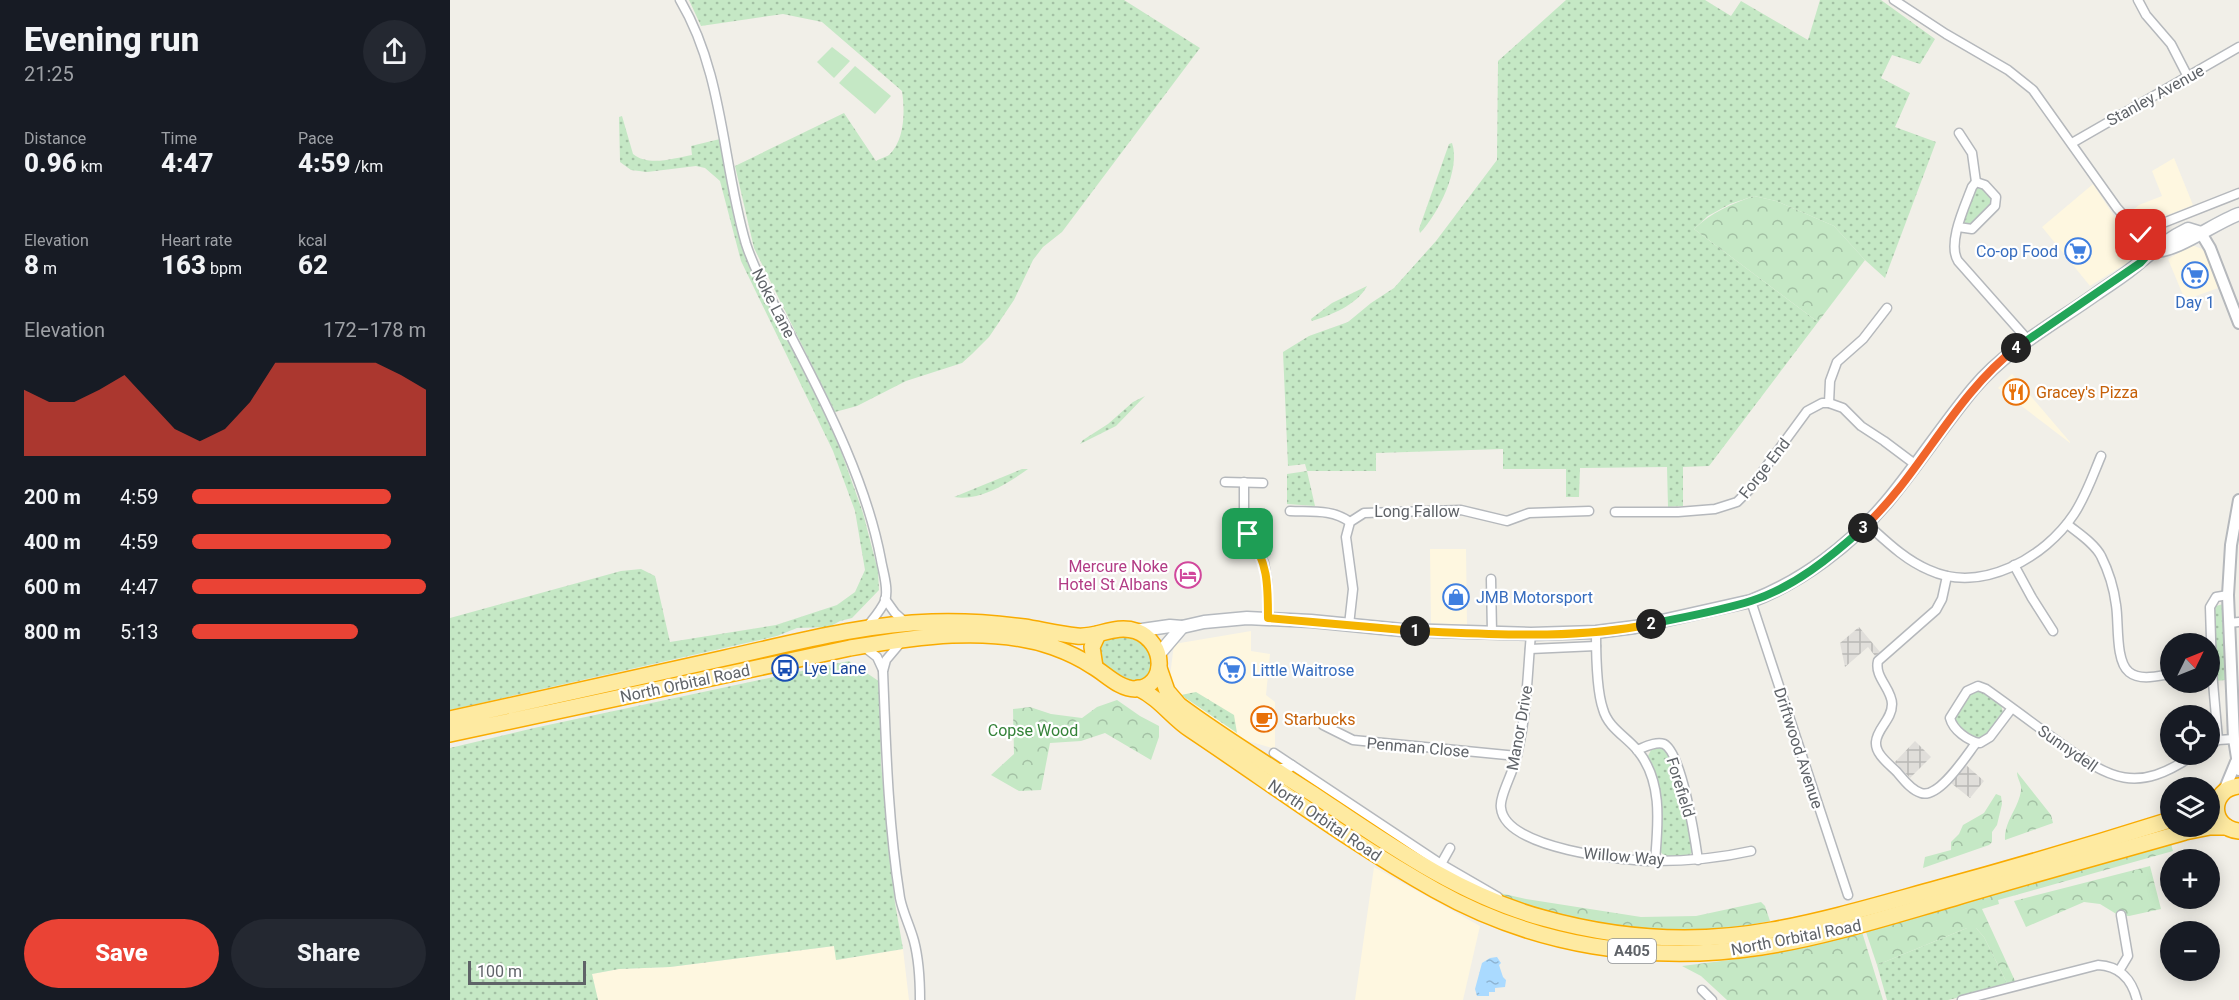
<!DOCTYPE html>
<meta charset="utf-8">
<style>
:root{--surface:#171b24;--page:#242831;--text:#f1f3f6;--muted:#9ea1a6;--accent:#ea4335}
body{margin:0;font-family:Roboto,sans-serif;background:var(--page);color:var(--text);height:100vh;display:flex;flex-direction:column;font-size:22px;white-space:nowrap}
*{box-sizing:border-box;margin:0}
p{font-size:20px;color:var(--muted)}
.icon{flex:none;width:33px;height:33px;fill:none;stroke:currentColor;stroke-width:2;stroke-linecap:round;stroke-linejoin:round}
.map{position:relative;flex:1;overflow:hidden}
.side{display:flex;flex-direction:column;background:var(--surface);width:450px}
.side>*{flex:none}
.needle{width:39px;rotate:47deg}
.tools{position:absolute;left:1710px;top:633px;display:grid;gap:12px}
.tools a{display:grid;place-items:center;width:60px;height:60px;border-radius:50%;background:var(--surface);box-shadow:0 3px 15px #0003;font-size:30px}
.scale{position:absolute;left:18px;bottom:15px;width:118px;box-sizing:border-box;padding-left:6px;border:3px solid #5f6368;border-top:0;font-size:16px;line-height:21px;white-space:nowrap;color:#5f6368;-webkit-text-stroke:4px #fff;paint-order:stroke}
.pin{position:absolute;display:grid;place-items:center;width:51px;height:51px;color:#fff;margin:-26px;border-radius:12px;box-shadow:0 3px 9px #0006}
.km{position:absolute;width:30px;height:30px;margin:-15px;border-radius:50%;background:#222;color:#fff;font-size:16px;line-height:30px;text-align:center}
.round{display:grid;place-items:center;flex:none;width:63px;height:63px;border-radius:32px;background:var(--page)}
.head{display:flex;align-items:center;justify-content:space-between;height:102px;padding:0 24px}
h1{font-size:33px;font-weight:800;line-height:45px}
.figures{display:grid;grid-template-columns:repeat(3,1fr);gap:9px;height:102px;padding:6px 24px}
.figures div{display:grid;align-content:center}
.figures b{font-size:26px;font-weight:800}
.figures small{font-size:16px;font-weight:400}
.figures p{font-size:16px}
.chart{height:168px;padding:12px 24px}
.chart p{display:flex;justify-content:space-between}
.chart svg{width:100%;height:108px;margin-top:6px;fill:var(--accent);opacity:.7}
.primary-button{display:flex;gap:12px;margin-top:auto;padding:12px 24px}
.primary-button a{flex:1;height:69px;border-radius:36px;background:var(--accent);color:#fff;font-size:24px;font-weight:800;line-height:69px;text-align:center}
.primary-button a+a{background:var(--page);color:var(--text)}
ul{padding:0 24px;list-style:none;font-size:20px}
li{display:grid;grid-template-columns:96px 72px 1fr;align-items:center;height:45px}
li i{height:15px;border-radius:8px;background:var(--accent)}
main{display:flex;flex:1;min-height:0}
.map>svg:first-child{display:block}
.commercial{fill:#fef7e0}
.industrial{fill:url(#industrial-grid)}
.grass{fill:url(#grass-dots)}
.forest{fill:url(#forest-crowns)}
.pitch{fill:#c5e8c5}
.water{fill:url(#water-ripples)}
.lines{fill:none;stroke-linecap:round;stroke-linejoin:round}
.minor-casing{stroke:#b5b8bc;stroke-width:11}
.tertiary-casing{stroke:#b5b8bc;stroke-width:14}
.secondary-casing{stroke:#b6babf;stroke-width:15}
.trunk-casing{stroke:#f9ab00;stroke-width:18}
.minor{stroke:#fff;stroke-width:8}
.tertiary{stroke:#fff;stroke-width:10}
.secondary{stroke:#fff;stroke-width:12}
.trunk{stroke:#feeaa1;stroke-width:15}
.split-1-casing{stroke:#fff;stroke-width:12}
.split-2-casing{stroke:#fff;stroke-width:12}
.split-3-casing{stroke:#fff;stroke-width:12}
.split-4-casing{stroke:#fff;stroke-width:12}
.split-5-casing{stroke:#fff;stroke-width:12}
.split-1{stroke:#f5b400;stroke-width:8}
.split-2{stroke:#f5b400;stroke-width:8}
.split-3{stroke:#22a559;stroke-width:8}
.split-4{stroke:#f0652b;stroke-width:8}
.split-5{stroke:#22a559;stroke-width:8}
.labels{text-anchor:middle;stroke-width:4.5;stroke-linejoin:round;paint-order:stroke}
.shield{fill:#fff;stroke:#8f9295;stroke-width:1.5}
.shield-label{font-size:15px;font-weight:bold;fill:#5f6368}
.street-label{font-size:16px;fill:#5f6368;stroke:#fff}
.shop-label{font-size:16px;fill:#366cbe;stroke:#fff;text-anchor:start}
.food-label{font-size:16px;fill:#c56008;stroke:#fff;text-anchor:start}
.hotel-label{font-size:16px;fill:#b23c85;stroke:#fff;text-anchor:end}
.transit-label{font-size:16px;fill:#164399;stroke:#fff;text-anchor:start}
.park-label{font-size:16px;fill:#348238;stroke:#fff}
</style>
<main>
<section class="side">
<div class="head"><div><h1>Evening run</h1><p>21:25</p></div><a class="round"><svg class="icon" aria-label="share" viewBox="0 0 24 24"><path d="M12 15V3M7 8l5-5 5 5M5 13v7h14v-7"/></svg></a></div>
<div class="figures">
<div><p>Distance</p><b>0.96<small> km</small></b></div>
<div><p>Time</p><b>4:47</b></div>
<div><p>Pace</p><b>4:59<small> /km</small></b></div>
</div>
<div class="figures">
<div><p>Elevation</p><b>8<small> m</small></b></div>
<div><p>Heart rate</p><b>163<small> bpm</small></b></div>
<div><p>kcal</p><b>62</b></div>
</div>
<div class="chart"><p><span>Elevation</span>172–178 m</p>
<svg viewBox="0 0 160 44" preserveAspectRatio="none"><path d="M0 44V17L10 22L20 22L30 17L40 11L50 22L60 33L70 38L80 33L90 22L100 6L110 6L120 6L130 6L140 6L150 11L160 17V44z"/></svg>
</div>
<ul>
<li><b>200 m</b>4:59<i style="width:85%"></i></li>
<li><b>400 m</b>4:59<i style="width:85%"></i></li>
<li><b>600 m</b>4:47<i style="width:100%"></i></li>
<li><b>800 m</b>5:13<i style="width:71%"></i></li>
</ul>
<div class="primary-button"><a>Save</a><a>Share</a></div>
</section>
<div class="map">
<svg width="1789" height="1000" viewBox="0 0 1789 1000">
<defs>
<pattern id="industrial-grid" width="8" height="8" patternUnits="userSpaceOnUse" patternTransform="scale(1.5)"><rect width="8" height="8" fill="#e0deda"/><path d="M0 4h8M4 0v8" fill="none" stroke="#b9b8b5"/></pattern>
<pattern id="grass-dots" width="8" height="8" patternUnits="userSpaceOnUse" patternTransform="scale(1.5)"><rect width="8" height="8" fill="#c5e8c5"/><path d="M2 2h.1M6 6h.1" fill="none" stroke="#a3c0a4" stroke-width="1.8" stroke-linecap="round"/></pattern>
<pattern id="forest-crowns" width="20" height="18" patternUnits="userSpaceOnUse" patternTransform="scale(1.5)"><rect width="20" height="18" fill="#c5e8c5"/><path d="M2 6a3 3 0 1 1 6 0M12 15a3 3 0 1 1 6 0" fill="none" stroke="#a3c0a4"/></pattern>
<pattern id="water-ripples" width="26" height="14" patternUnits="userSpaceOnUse" patternTransform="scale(1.5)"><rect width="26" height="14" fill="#aadaff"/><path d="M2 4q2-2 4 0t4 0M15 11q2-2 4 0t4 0" fill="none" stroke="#8eb4d2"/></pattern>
</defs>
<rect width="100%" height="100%" fill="#f1efe8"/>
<g class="commercial">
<polygon points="1724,158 1743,205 1695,224 1690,224 1680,212 1689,205 1712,196 1702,171"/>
<polygon points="1643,184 1664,216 1683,234 1687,248 1685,256 1677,263 1640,286 1592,227"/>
<polygon points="1742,245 1752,249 1756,254 1768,288 1735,300 1718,259"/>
<polygon points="1562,374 1620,442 1620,443 1548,388"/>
<polygon points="980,549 1016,549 1017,625 981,623"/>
<polygon points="801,631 801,651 820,654 816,695 825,702 825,749 798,741 780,732 732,698 720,676 724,644"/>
<polygon points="924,867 1030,926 1013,1000 905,1000"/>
<polygon points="384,946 387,960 453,949 459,1000 148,1000 142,974 169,969 220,967"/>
</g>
<g class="industrial">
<polygon points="1409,627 1430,652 1425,656 1418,647 1395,667 1390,643"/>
<polygon points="1465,741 1481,757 1460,778 1445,762"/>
<polygon points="1516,765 1534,781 1520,798 1501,783"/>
</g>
<g class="grass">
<path d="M239 0H674L750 48 612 232 593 247 583 260 564 300 539 337 522 354 512 363 456 381 407 406 385 412 304 248 285 166 394 113 426 161C429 159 436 157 439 155 455 140 455 111 452 91L372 22 333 14 251 26Z"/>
<polygon points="1116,0 1255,0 1281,16 1291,1 1358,40 1370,0 1431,0 1485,39 1470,64 1442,55 1431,78 1460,93 1445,127 1486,142 1435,278 1415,260 1384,226 1326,201 1304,196 1280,204 1258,216 1244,229 1368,322 1259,466 1233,467 1233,506 1218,507 1217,467 1130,468 1129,497 1116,497 1116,469 1053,469 1053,449 926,453 926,471 857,471 865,506 837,504 837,474 857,471 855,464 838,466 833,352 859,336 898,322 921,303 944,288 986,241 1047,160 1048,61"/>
<path d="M172 116 183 154C199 167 224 158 242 155L241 146 270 139 290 226 380 420 413 513 428 571 429 590 402 618 390 621 379 627 347 628 327 636 0 710V618L171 571 191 569 205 576 220 642 326 625 387 605 405 592 415 570 405 511 383 451 291 261 270 181 255 168 246 166 197 172 181 170 170 162 169 117Z"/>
<path d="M1002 143C1011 169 988 214 970 233L969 229 999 144Z"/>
<path d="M1528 187C1536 187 1542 196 1544 203L1522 226 1513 225 1524 190Z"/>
<path d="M917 286C907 305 881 315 862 321L861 319 882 303Z"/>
<polygon points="695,396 666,426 630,444 633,440 658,424 683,402"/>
<path d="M572 469H578C559 483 528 502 504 497Z"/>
<polygon points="1773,604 1775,680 1766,681 1764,610 1766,606"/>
<path d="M660 636C682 637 690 639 703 656L702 672C698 675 694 680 690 681 676 686 656 669 648 659L651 640Z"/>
<polygon points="399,661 430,682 431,764 445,903 453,949 386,960 384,946 220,967 169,969 142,974 148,1000 0,1000 0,748 84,728"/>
<path d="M1530 689 1551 704 1553 713 1537 736 1526 740C1520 735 1506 729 1505 721 1502 711 1521 692 1530 689Z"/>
<polygon points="746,692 784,715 787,733 731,695"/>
<path d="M1210 746C1230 756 1240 829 1243 851L1238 857 1216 858 1209 850 1197 758 1201 750Z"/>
<polygon points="1517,928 1526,928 1534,937 1558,985 1498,1000 1437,1000 1427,965"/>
</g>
<g class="forest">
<path d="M1304 196 1326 201 1384 226 1415 260 1368 322 1244 229C1262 212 1281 204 1304 196Z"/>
<polygon points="667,700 690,716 709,726 709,737 701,760 655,733 631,741 600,743 591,790 569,791 541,775 564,754 563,709 580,707 601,714 632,718 647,707"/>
<path d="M1567 772 1601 815 1603 823 1555 840C1554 821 1569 808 1571 790 1572 784 1567 779 1567 772Z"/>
<polygon points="1546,794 1551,796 1552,804 1547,825 1542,832 1542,842 1539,845 1473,868 1475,857 1501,850 1501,842 1509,834 1513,825 1534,813"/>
<polygon points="1720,841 1723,851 1548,900 1549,904 1532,909 1566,983 1558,985 1534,937 1526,928 1517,928 1427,965 1416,932 1543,890"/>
<polygon points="1700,866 1711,909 1679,916 1668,915 1650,904 1634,902 1576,927 1564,901"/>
<path d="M1041 891 1076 899 1191 917 1246 916 1311 902 1315 906 1320 921C1248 937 1164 930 1093 910 1076 905 1057 900 1041 891Z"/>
<polygon points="1412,932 1433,1000 1277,1000 1251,976 1232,966 1319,955"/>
</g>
<g class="pitch">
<polygon points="382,47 400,61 384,78 367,62"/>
<polygon points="405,66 441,96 425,114 389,83"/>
</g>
<polygon class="water" points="1047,957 1051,963 1049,965 1053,977 1056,980 1055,987 1045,988 1045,992 1039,992 1039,996 1027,996 1025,989 1032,963 1040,958"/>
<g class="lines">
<g class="minor-casing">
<g id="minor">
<path d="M230 0C274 74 272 163 296 244 307 278 328 310 344 342 379 409 417 485 431 560 433 572 439 589 435 601 431 610 423 619 417 627"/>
<polyline points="1444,0 1496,34 1558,70 1583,90 1667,208 1691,235 1701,251"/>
<polyline points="1688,0 1696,15 1721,44 1738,77"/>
<polyline points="1509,133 1522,153 1526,182"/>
<polyline points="1622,143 1789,47"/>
<path d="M1508 227 1522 229 1545 206 1546 197 1535 185 1526 182 1522 187C1515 206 1497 243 1508 261L1578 340"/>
<polyline points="1691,235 1703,227 1789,193"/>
<polyline points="1379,403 1380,381 1387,362 1413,339 1437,308"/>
<polyline points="775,482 813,483"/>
<polyline points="794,482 794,522 814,563 817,581 818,618"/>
<path d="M840 511C862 512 882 509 900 522"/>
<polyline points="1165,512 1228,512 1265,509 1287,502 1299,490 1357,411 1372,403 1379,403 1393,408 1411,426 1434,441 1466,465"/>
<path d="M1417 524C1436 541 1455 560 1479 570 1531 594 1595 558 1624 514 1636 496 1643 475 1651 456"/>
<path d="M1617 524C1628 533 1644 543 1651 556 1658 570 1664 589 1666 605 1669 622 1665 661 1679 672 1690 681 1708 676 1720 674"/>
<polyline points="1564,565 1582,598 1603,631"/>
<path d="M1497 576 1492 599 1486 610 1428 661C1424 677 1442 689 1442 704 1442 720 1427 728 1426 742 1425 754 1439 764 1447 772 1453 779 1461 790 1471 793 1489 799 1516 756 1526 743"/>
<polyline points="1041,579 1042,633"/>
<polyline points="435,599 445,613 456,623"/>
<polyline points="1301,601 1398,895"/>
<polyline points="1779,623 1789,622"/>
<polyline points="899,625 903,589 896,537 900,522 914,513 1011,510 1057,521 1079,513 1139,511"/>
<path d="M1146 632C1146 651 1147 692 1153 709 1158 728 1177 737 1188 751 1213 782 1208 824 1205 861"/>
<path d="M1081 634C1077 677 1077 723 1064 765 1061 776 1049 798 1051 808 1055 849 1174 861 1206 861 1239 861 1270 858 1301 851"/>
<path d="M452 641 436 660 433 671C436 747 438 822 450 898 453 913 460 926 464 941 469 960 470 980 470 1000"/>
<polyline points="413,646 427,657 433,670"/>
<polyline points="1080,649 1146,646"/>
<path d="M1562 708 1540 737 1530 743C1518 741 1503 730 1500 718L1517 691 1528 686 1536 689C1560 706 1584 724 1607 741 1661 780 1686 795 1745 754"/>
<polyline points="873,725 903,740 1067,756"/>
<polyline points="1768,740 1762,671 1760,607 1766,597 1778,595"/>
<polyline points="1760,745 1768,740 1784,739"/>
<path d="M1187 750C1195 747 1206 741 1214 744 1232 753 1245 839 1248 860"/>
<polyline points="824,753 842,765"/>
<polyline points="828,768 840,768 842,765 991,864 1048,897"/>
<polyline points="991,864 1000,848"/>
<polyline points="1669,971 1678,956 1671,915"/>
<polyline points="1252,990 1262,1000"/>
<path d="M1512 1000 1648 965C1670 966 1682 980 1687 1000"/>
</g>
</g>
<g class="tertiary-casing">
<g id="tertiary">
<polyline points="1751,233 1760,248 1789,323"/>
<polyline points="1789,500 1781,545 1778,595 1784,739 1789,770"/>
<polyline points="1774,791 1786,762"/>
</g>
</g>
<g class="secondary-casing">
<g id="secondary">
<path d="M1703 251C1727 252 1764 223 1789 214"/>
<path d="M685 631 720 626 732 627 754 622 797 618 861 621 952 630 1081 634 1146 632 1185 627 1301 601C1353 581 1400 545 1436 503 1467 466 1493 425 1524 388 1558 348 1604 324 1646 294 1660 284 1677 274 1690 262 1706 249 1719 238 1738 229L1751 233"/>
<polyline points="709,654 732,627"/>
</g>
</g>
<g class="trunk-casing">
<g id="trunk">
<polyline points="645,667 642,647 648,634"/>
<path d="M709 668 717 691 729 705C772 737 818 765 863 794 935 842 1008 895 1093 918 1168 939 1246 944 1322 930 1378 920 1434 903 1489 888 1566 867 1644 844 1720 820"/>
<path d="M688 688C712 700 721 717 741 730 822 784 901 843 985 890 1084 946 1198 964 1311 947 1376 937 1441 916 1504 898 1581 875 1658 854 1735 832L1760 827H1777"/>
<path d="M0 719C91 698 183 678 275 658 343 643 412 624 482 622 513 621 544 623 574 627 592 630 609 634 627 636 647 638 665 624 686 631 716 642 718 687 685 689 669 689 655 673 642 666 630 658 617 652 603 647 539 625 465 637 400 648L0 734"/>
<path d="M1789 786C1759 789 1759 828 1789 831"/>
</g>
</g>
<use href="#minor" class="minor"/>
<use href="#tertiary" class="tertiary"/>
<use href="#secondary" class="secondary"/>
<use href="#trunk" class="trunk"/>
</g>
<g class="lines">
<g class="split-1-casing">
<path id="split-1" d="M798 534C818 562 818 584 818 618L965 631"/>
</g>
<g class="split-2-casing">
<path id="split-2" d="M965 631C1043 634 1124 640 1201 624"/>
</g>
<g class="split-3-casing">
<path id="split-3" d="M1201 624C1234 617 1269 611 1301 601 1343 588 1381 557 1413 528"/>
</g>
<g class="split-4-casing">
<path id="split-4" d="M1413 528C1471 474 1503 397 1566 348"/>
</g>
<g class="split-5-casing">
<polyline id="split-5" points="1566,348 1690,263 1701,251 1691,235"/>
</g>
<use href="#split-1" class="split-1"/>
<use href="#split-2" class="split-2"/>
<use href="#split-3" class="split-3"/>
<use href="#split-4" class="split-4"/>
<use href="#split-5" class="split-5"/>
</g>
<defs>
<g id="supermarket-ring" transform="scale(1.35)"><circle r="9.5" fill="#fff" stroke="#3f7fe0" stroke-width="1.5"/><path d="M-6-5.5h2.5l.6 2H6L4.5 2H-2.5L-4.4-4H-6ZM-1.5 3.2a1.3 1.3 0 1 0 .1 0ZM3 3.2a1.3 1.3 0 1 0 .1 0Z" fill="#3f7fe0"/></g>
<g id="restaurant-ring" transform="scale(1.35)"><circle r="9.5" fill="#fff" stroke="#e8710a" stroke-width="1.5"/><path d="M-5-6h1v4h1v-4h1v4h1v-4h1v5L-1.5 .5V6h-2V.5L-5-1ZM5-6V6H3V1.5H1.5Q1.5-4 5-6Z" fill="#e8710a"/></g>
<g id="hotel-ring" transform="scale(1.35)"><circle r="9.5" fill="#fff" stroke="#d1479c" stroke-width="1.5"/><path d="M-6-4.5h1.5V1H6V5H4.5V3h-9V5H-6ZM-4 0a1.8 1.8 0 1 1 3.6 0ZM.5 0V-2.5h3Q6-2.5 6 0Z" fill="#d1479c"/></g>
<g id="shop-ring" transform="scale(1.35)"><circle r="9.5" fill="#fff" stroke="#3f7fe0" stroke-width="1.5"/><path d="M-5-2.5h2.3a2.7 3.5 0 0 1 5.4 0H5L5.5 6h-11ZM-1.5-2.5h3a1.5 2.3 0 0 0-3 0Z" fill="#3f7fe0"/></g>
<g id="bus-ring" transform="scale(1.35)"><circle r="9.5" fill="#fff" stroke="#1a4fb4" stroke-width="1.5"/><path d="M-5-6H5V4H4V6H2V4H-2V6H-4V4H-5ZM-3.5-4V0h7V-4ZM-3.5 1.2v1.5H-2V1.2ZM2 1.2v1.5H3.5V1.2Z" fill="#1a4fb4"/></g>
<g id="cafe-ring" transform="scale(1.35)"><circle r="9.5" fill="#fff" stroke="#e8710a" stroke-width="1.5"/><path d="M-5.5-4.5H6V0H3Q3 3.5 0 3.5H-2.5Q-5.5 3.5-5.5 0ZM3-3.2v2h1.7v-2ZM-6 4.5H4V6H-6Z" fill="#e8710a"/></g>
</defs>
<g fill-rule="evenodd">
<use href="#supermarket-ring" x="1628" y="251"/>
<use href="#supermarket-ring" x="1745" y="275"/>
<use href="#restaurant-ring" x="1566" y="392"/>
<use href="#hotel-ring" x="738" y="575"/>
<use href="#shop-ring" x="1006" y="597"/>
<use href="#bus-ring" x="335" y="668"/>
<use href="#supermarket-ring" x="782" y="670"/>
<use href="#cafe-ring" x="814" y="719"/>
</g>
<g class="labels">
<rect class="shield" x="1158" y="939" width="48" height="24" rx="4.5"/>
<g class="shield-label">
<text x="1182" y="956">A405</text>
</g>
<g class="street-label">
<text transform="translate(1705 95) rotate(-29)" y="6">Stanley Avenue</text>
<text transform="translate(324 303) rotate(63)" y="6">Noke Lane</text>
<text transform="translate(1314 468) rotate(-52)" y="6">Forge End</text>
<text x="967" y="517">Long Fallow</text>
<text transform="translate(235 683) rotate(-12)" y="6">North Orbital Road</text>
<text transform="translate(1069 728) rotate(-80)" y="6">Manor Drive</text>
<text transform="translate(968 747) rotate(5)" y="6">Penman Close</text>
<text transform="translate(1349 748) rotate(72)" y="6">Driftwood Avenue</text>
<text transform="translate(1618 748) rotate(35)" y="6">Sunnydell</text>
<text transform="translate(1231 787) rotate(73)" y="6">Forefield</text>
<text transform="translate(875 820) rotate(34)" y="6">North Orbital Road</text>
<text transform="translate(1174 856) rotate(5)" y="6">Willow Way</text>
<text transform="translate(1346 937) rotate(-11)" y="6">North Orbital Road</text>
</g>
<g class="shop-label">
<text x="1608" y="257" text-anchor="end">Co-op Food</text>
<text x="1745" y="308" text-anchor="middle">Day 1</text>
<text x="1026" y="603">JMB Motorsport</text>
<text x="802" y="676">Little Waitrose</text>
</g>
<g class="food-label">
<text x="1586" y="398">Gracey's Pizza</text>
<text x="834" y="725">Starbucks</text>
</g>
<g class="hotel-label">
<text x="718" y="572">Mercure Noke<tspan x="718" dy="18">Hotel St Albans</tspan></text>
</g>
<g class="transit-label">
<text x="354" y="674">Lye Lane</text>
</g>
<g class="park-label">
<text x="583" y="736">Copse Wood</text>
</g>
</g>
</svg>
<div class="tools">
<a><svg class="needle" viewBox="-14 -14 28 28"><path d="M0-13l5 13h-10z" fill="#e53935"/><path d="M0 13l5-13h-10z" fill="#9ea1a6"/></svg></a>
<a><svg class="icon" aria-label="locate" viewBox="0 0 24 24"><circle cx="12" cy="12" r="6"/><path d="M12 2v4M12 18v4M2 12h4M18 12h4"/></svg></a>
<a><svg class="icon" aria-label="layers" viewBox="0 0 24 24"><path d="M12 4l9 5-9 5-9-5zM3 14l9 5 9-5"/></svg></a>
<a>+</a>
<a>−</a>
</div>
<div class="scale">100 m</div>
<div class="pin" style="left:798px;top:534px;background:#1e9e55"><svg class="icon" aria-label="arrive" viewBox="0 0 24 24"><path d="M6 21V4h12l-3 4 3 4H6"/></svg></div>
<div class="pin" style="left:1691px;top:235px;background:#d93025"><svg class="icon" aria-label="check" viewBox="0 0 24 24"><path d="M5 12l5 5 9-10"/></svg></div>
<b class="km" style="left:965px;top:631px">1</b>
<b class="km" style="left:1201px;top:624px">2</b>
<b class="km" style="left:1413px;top:528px">3</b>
<b class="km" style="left:1566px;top:348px">4</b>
</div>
</main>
